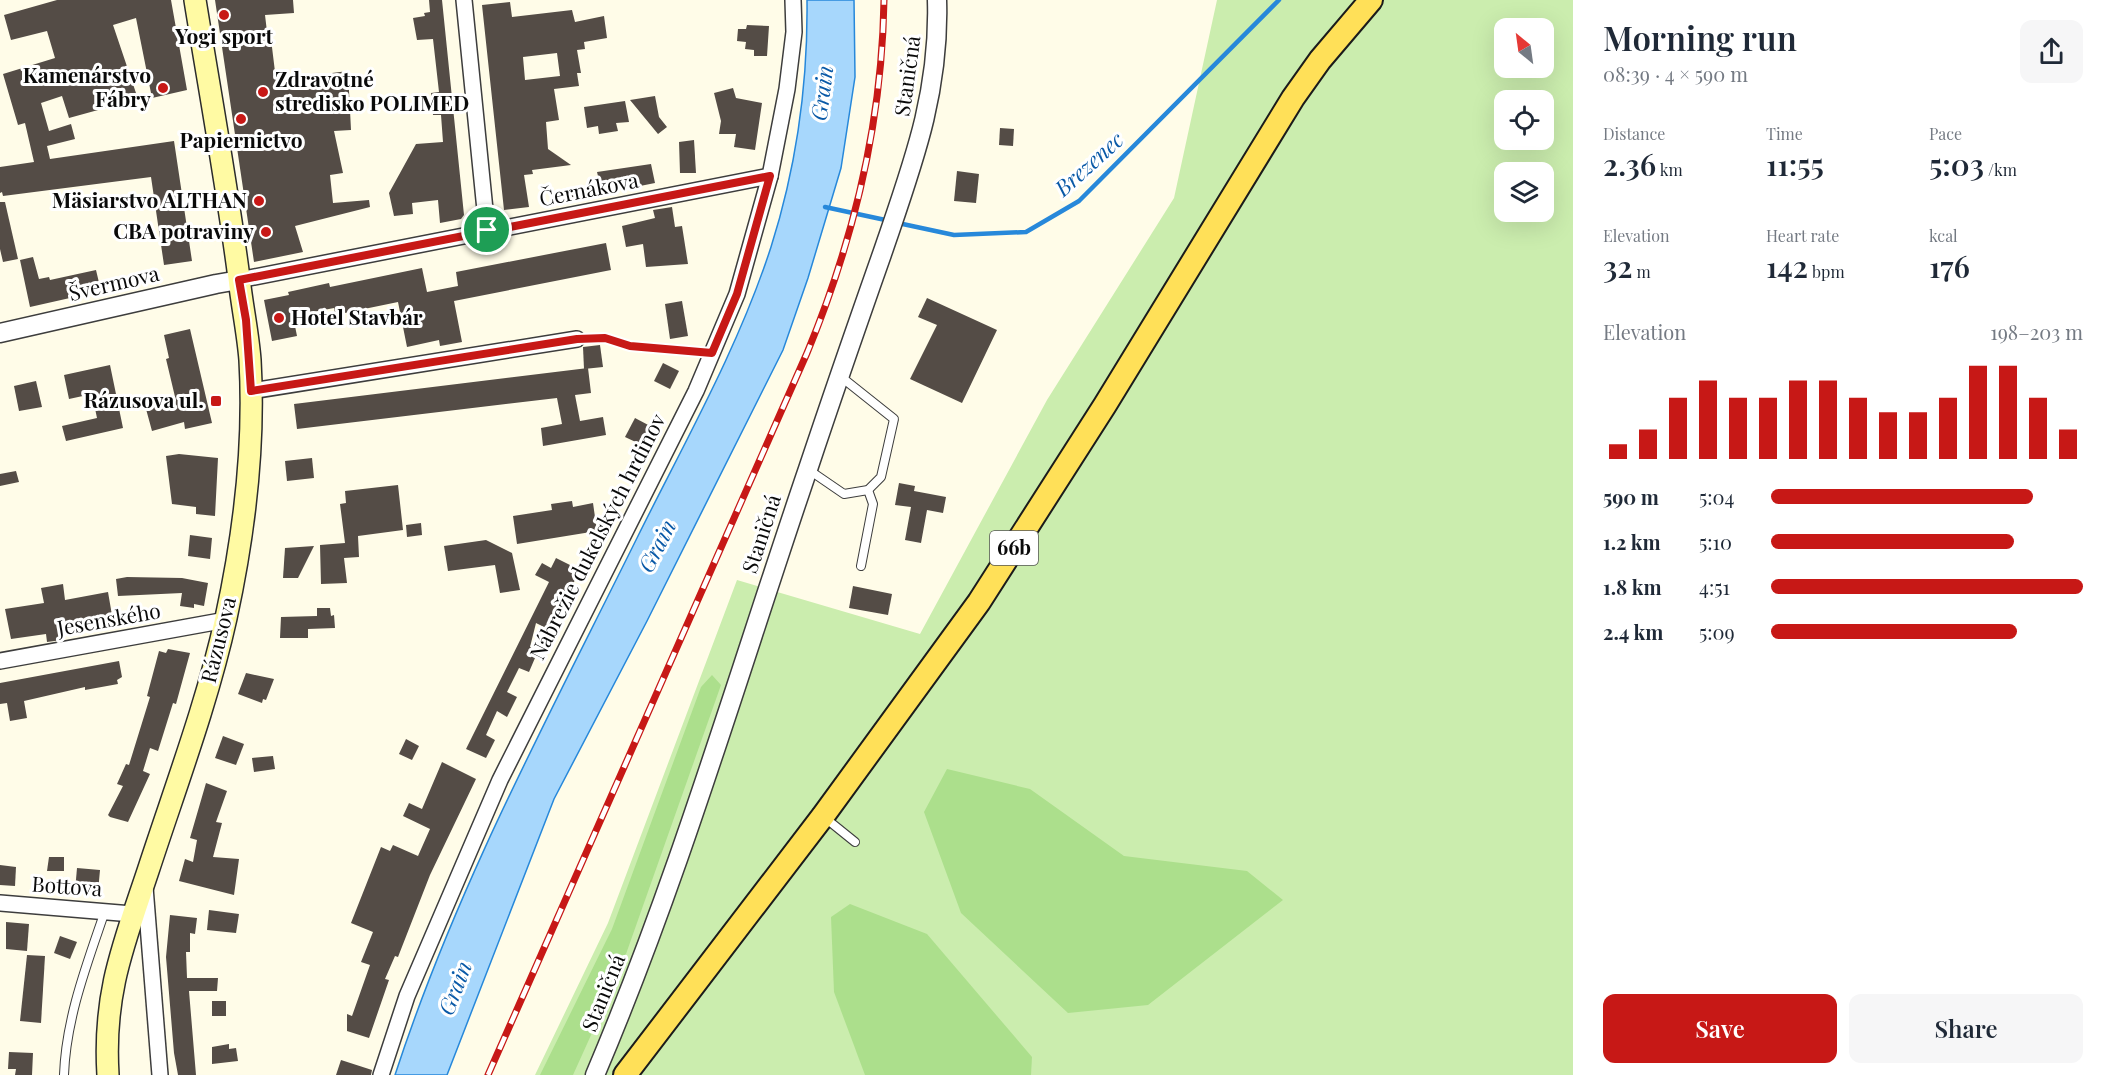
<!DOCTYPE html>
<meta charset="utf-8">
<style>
:root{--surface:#fff;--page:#f6f6f7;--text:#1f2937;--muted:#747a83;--accent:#c71816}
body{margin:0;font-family:"Playfair Display",serif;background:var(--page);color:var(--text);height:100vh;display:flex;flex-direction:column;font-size:22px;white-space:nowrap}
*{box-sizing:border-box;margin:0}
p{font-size:20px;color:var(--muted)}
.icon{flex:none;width:33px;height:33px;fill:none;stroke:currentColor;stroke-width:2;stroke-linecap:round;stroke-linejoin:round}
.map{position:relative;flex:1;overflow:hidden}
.side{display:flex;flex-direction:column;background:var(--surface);width:540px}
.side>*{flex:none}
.needle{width:39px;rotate:331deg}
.fabs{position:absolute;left:1494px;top:18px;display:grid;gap:12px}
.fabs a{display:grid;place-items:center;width:60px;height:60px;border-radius:12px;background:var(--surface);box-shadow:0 6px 24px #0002;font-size:30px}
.pin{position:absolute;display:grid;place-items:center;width:51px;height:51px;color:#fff;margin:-26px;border:3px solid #fff;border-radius:50%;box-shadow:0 2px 6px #0007}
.round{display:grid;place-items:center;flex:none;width:63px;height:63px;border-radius:12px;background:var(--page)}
.head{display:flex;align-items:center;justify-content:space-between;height:102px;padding:0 30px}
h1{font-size:33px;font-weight:600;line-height:45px}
.figures{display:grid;grid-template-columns:repeat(3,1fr);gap:9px;height:102px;padding:6px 30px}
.figures div{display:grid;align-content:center}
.figures b{font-size:30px;font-weight:600}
.figures small{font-size:16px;font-weight:400}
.figures p{font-size:16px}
.chart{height:168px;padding:12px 30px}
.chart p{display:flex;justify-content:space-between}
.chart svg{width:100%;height:108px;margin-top:6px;stroke:var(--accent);stroke-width:6}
.cta{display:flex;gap:12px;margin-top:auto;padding:12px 30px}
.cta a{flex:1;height:69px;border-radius:12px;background:var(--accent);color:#fff;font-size:24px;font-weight:600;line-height:69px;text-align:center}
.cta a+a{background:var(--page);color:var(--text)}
ul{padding:0 30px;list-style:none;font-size:20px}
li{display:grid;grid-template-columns:96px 72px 1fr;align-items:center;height:45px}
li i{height:15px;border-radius:8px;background:var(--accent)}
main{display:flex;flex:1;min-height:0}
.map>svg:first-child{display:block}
.green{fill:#cbedae;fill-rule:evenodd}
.forest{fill:#acdf8c}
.water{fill:#a7d7fc;stroke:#2788da;stroke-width:1.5}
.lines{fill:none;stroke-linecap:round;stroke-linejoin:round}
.stream{stroke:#2788da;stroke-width:4.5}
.building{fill:#544c46;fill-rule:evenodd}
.service-casing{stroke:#3d3d3d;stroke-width:10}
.minor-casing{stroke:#3d3d3d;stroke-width:18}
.tertiary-casing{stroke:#3d3d3d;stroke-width:21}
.secondary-casing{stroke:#2c2c2c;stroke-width:24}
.primary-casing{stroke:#1b1b1b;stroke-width:26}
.service{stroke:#fff;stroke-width:8}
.minor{stroke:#fff;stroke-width:15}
.tertiary{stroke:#fff;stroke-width:18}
.secondary{stroke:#fffaa3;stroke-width:21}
.primary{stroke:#ffe058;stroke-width:22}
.rail-casing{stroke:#c71816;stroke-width:7}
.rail{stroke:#fff;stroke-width:4.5;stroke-dasharray:14;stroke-linecap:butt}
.route-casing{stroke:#fff;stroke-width:12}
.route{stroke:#c71816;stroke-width:8}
.poi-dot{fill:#c71816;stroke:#fff;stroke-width:2}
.labels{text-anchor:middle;stroke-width:6;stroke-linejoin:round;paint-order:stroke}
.shield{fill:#fff;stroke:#545454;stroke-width:1.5}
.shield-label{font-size:20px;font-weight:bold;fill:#0a0a0a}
.poi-label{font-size:21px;font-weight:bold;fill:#0a0a0a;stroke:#fff;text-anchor:end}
.street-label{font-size:21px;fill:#0a0a0a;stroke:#fff}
.water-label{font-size:22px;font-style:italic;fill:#0959a7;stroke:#fff}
</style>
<main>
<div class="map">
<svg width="1573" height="1075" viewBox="0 0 1573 1075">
<rect width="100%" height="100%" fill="#fffce8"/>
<path class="green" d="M1217 0H1573V1075H535L608 923 737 580 920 634 1047 400 1174 198ZM1504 28H1544V68H1504ZM1504 100H1544V140H1504ZM1504 172H1544V212H1504Z"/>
<g class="forest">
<polygon points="712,675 721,685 620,971 573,1075 540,1075 612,929 701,687"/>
<polygon points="947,769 1030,789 1124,856 1247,871 1283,900 1148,1005 1068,1013 961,913 924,812"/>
<polygon points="850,904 927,934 1032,1057 1031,1075 865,1075 834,992 831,917"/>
</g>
<path class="water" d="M807 0H854L855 77 841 168 808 278 783 350 647 621 554 799 447 1075H395C457 885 549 716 637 538 684 443 738 349 771 247 796 168 808 83 807 0Z"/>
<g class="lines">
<g class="stream">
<polyline points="825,207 890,221"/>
<polyline points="898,223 954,235 1026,232 1079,201 1279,0"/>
</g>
</g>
<g class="building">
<polygon points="57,0 171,0 187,90 152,98 136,18 113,25 138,99 69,118 62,96 41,103 49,131 71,124 75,139 47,146 50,159 174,141 192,261 164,265 151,177 3,196 2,192 0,193 0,167 34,162 25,123 18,125 3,74 55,58 47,31 11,40 4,15"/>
<polygon points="215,0 293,0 294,13 265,15 268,40 271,39 276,80 348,71 351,130 334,131 343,173 330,175 333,203 369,200 370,207 295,226 303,252 254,262"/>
<polygon points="429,0 442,0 464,215 461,219 440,223 438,200 412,203 413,214 394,216 389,193 416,144 443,142 441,115 433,115 431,93 439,92 433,39 417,40 413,18 425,16 424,13 430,12"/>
<path d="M510 2 512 17 572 10 575 22 604 16 607 38 584 42 585 49 577 50 581 73H577L579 86 554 89 559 120 546 122 548 149 571 165 532 170 533 174 524 175 529 207 504 210 482 5ZM557 53 560 76 525 80 523 57Z"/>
<polygon points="747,25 769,26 767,56 754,56 754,50 745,49 746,42 737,41 738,29 746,29"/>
<polygon points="733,88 736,98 762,103 755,150 734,147 736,134 719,134 721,121 714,93"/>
<polygon points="655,96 659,117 667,127 658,134 630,100"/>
<polygon points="625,101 629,122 616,123 618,131 599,134 598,126 587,128 584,107"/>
<polygon points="1000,128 1014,129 1013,146 999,145"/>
<polygon points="694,140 696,173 680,173 679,142"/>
<polygon points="651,164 655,183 570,200 568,189 600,184 597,172"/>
<polygon points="957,171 979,174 976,203 954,201"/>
<polygon points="0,202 5,202 18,259 3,262 0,249"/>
<polygon points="672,207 675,227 682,226 688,264 646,267 643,244 626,247 622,226 655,218 653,210"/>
<polygon points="606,243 611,270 454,301 462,342 440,346 439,340 407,347 398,302 335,315 334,308 293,316 297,336 272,341 264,300 289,295 288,292 329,283 330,287 422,268 427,292 458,286 456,272"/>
<polygon points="33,257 39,279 49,277 50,280 96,270 101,291 30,307 20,260"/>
<polygon points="927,298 997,330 962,403 910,379 937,325 918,317"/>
<polygon points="682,301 688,336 670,339 665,304"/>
<polygon points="190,329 212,423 185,429 184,422 152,431 146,409 176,401 166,359 169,358 164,335"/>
<polygon points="600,345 603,367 584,369 583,347"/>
<polygon points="663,363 679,371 670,389 654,381"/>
<polygon points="110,365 123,428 66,441 62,426 97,418 92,394 69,399 64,375"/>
<polygon points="588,368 591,393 575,395 580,421 603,417 606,435 543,446 541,428 562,424 557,398 297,429 294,404"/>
<polygon points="36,381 42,407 19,411 14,386"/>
<polygon points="635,418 652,427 642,445 625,437"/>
<polygon points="179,454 218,458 215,516 196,514 196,507 172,504 166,456"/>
<polygon points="312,458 314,478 287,481 285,461"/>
<polygon points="16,471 19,482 0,486 0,474"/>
<polygon points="899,483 915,486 914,491 946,497 943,513 927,510 921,543 905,540 911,507 895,505"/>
<polygon points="398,485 403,530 358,536 359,557 344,558 347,583 321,584 320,545 345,543 340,504 346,503 345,491"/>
<polygon points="572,501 573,507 593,503 597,531 517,544 513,516 552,510 551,504"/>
<polygon points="421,523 422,535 407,537 406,525"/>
<polygon points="190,535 212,538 210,559 188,556"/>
<polygon points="486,540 512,553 520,590 500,593 495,565 448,571 444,546"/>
<polygon points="314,546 298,578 283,578 285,548"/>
<polygon points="556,558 580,570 550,630 536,623 530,647 538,651 529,672 519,668 507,692 517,697 507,717 497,711 486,735 495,740 486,758 466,749 549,582 535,575 542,563 551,568"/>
<polygon points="127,577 182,578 208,583 204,606 194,604 194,608 180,606 182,593 118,596 116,579"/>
<polygon points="63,584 65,600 108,592 113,621 60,629 62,640 47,642 46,634 11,639 5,609 44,603 41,588"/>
<polygon points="853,586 892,594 888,615 849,608"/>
<polygon points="317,608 330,608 331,616 334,615 335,628 308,629 308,638 280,638 281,617 317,616"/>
<polygon points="168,649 190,653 176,704 173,703 158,751 150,748 143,771 150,774 128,822 110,817 108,815 123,786 117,784 126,764 129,765 150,697 147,696 159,651 166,653"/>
<polygon points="119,661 122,677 117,680 118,684 85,690 85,687 24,701 27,718 10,721 7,703 0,704 0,683"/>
<polygon points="246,673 274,679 266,700 263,699 262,703 238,694"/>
<polygon points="223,736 244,744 236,765 215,758"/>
<polygon points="406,739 419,746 412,760 399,754"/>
<polygon points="273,756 275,769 254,772 252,758"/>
<polygon points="442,762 476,779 430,875 398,957 395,956 385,979 389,980 369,1038 347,1031 347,1014 352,1016 370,965 361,962 373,932 351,923 381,847 390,851 393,845 418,856 430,829 403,816 409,803 422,809"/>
<polygon points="206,783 227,791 216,822 222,823 213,857 239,859 234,895 179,881 185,859 193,862 197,840 190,838"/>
<polygon points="49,857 64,857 64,871 47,871"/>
<polygon points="0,865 16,867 15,886 0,885"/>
<polygon points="77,868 100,870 98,892 75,891"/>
<polygon points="209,910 239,914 236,933 207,930"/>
<polygon points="170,915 197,918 195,934 190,933 190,952 186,952 187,978 218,978 217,991 189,991 196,1075 178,1075 174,1053 166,957"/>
<polygon points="6,922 29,924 27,951 6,949"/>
<polygon points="60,936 77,942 70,959 54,953"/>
<polygon points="27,955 45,956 41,1023 20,1021"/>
<rect x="212" y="1001" width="14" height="15"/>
<polygon points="229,1044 229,1049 236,1048 238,1061 212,1064 212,1047"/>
<polygon points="9,1052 33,1053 32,1075 15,1075 16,1069 8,1069"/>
<polygon points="341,1060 372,1070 371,1075 336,1075"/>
</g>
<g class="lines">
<g class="service-casing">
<g id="service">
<polyline points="577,339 605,338 630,346 712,353"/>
<polyline points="809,470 844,494 868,490 881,477 894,419 840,376"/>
<polyline points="861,566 873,504 868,490"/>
<polyline points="824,817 855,842"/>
<path d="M64 1075C66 1018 87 964 105 911"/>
</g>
</g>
<g class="minor-casing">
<g id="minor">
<polyline points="464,0 487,230"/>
<polyline points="239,280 770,176"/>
<polyline points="251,391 577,339"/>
<polyline points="0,661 226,620"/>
<polyline points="145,887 160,1075"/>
<polyline points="0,903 132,914"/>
<polyline points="381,1075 407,996 500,780 696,391 737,294 770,176 787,89 794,32 793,0"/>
</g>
</g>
<g class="tertiary-casing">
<g id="tertiary">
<polyline points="0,333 216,284 239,280"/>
<path d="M595 1075C679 878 739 671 808 469 832 397 857 325 882 254 912 166 940 94 937 0"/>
</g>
</g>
<g class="secondary-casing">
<path id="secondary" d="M108 1075C103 994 123 946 148 871 175 788 207 704 226 618 244 535 255 446 250 360 248 333 242 306 239 278 227 185 210 93 195 0"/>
</g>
<g class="primary-casing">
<polyline id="primary" points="625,1075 823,816 979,602 1105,405 1293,98 1320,60 1371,0"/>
</g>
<use href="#service" class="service"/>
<use href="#minor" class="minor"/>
<use href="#tertiary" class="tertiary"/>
<use href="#secondary" class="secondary"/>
<use href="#primary" class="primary"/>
<g class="rail-casing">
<path id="rail" d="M488 1075 807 353C854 240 882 122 884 0"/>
</g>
<use href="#rail" class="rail"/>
</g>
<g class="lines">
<g class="route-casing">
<polygon id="route" points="770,176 737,294 712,353 630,346 605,338 577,339 251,391 246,320 239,280"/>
</g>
<use href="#route" class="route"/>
</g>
<g class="poi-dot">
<circle cx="224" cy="15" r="6"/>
<circle cx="163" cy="88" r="6"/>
<circle cx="263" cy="92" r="6"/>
<circle cx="241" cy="119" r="6"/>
<circle cx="259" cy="201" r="6"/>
<circle cx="266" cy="232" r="6"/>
<circle cx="279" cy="318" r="6"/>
<rect x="210" y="395" width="12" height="12" rx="3"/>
</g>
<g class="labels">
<rect class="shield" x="990" y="531" width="48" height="34" rx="4.5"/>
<g class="shield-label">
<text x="1014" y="555">66b</text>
</g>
<g class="poi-label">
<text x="224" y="44" text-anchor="middle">Yogi sport</text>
<text x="151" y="83">Kamenárstvo<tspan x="151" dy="24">Fábry</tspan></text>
<text x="275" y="87" text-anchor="start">Zdravotné<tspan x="275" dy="24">stredisko POLIMED</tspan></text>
<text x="241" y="148" text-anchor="middle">Papiernictvo</text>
<text x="247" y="208">Mäsiarstvo ALTHAN</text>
<text x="254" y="239">CBA potraviny</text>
<text x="291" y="325" text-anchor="start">Hotel Stavbár</text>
<text x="204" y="408">Rázusova ul.</text>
</g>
<g class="street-label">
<text transform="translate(908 76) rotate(-82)" y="7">Staničná</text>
<text transform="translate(589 190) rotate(-11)" y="7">Černákova</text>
<text transform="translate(114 284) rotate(-13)" y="7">Švermova</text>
<text transform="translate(762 534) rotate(-72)" y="7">Staničná</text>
<text transform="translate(598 537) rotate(-63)" y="7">Nábrežie dukelských hrdinov</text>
<text transform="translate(109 620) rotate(-10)" y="7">Jesenského</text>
<text transform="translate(219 640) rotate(-76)" y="7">Rázusova</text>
<text transform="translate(67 887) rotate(4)" y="7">Bottova</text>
<text transform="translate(604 993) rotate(-68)" y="7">Staničná</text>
</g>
<g class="water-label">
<text transform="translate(822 93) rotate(-83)" y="8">Grain</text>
<text transform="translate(1089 164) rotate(-42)" y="8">Brezenec</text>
<text transform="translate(657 546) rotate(-63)" y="8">Grain</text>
<text transform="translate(455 988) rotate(-69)" y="8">Grain</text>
</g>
</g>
</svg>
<div class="fabs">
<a><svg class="needle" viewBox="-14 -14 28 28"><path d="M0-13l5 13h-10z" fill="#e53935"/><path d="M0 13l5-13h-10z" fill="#747a83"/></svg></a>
<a><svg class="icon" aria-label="locate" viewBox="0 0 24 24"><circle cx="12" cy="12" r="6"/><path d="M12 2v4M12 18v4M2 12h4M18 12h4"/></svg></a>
<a><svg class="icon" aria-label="layers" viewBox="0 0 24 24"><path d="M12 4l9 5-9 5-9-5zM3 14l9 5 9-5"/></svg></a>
</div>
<div class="pin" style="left:487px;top:230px;background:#1e9e55"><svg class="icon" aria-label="arrive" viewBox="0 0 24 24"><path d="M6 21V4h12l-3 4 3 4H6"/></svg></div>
</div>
<section class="side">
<div class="head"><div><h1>Morning run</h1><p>08:39 · 4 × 590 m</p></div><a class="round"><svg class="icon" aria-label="share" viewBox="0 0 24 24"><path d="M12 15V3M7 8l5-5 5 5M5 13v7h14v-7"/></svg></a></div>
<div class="figures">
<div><p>Distance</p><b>2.36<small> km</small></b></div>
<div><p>Time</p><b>11:55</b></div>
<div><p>Pace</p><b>5:03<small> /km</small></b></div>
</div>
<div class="figures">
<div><p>Elevation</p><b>32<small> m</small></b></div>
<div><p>Heart rate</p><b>142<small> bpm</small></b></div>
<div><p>kcal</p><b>176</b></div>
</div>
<div class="chart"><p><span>Elevation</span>198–203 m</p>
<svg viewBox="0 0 160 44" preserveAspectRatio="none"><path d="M5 44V38M15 44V32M25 44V19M35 44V12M45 44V19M55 44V19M65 44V12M75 44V12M85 44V19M95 44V25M105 44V25M115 44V19M125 44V6M135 44V6M145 44V19M155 44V32"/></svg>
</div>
<ul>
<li><b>590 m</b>5:04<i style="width:84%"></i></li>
<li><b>1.2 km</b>5:10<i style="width:78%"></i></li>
<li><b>1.8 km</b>4:51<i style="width:100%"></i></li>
<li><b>2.4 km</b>5:09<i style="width:79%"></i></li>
</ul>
<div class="cta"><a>Save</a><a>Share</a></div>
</section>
</main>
